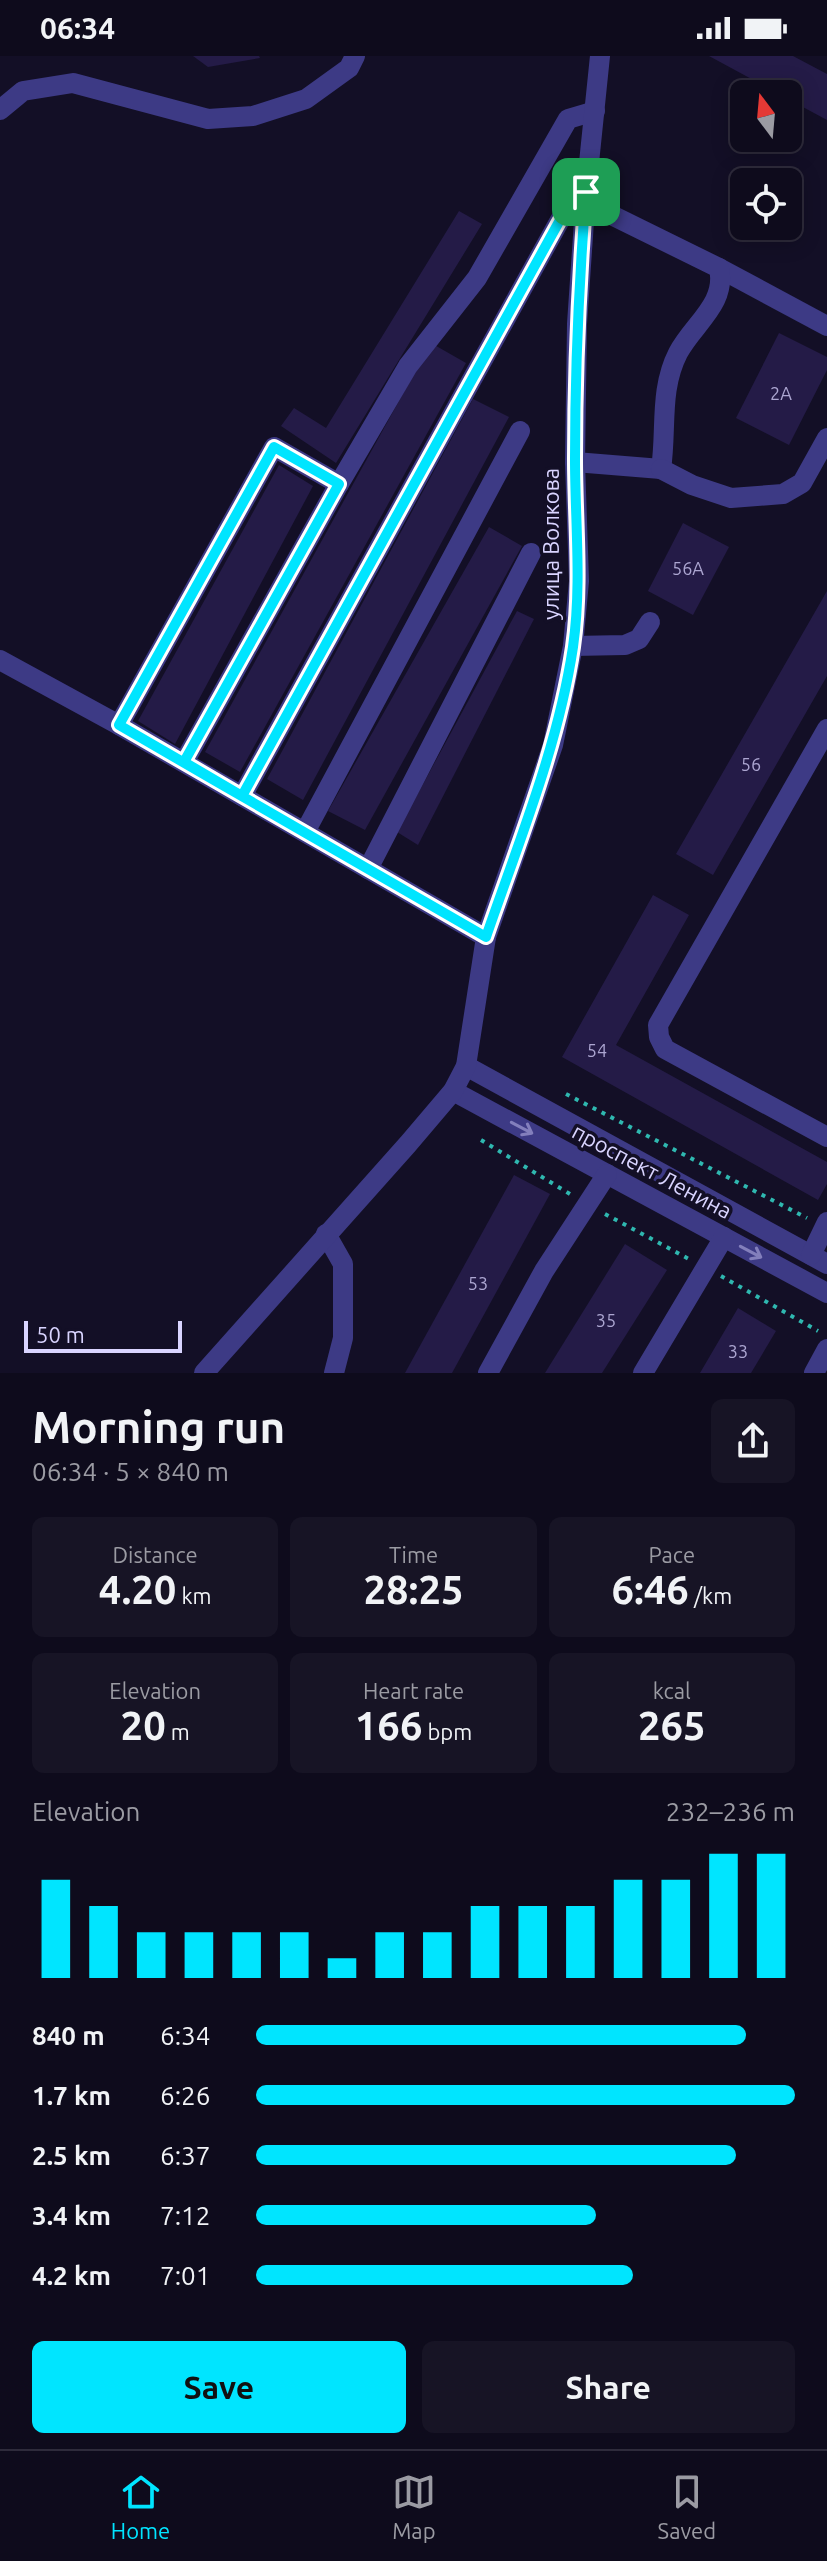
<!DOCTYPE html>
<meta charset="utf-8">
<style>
:root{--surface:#0e0b1c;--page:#171425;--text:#f1f3f6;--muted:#9b9ba3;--line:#2e2b3b;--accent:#00e5ff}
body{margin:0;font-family:Ubuntu,sans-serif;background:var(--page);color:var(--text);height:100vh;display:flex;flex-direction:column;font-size:30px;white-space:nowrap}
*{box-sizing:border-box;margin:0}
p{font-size:26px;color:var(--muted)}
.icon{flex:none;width:44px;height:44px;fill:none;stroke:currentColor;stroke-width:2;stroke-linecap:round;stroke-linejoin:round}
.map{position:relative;height:1317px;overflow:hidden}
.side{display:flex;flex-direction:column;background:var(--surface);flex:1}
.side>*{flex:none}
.needle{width:52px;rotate:344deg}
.fabs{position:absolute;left:730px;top:24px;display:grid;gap:16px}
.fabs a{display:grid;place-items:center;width:72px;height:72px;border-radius:12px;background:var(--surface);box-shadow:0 4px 20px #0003,0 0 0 2px var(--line);font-size:40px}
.scale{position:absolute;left:24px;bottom:20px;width:158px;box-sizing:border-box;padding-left:8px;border:4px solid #d9d4ff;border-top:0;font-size:22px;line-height:28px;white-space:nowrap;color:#d9d4ff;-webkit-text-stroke:6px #130f26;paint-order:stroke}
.pin{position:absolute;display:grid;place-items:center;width:68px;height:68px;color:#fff;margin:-34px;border-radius:16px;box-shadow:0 4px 12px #0006}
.round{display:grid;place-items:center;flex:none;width:84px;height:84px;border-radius:12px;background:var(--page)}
.overview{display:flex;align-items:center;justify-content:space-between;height:136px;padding:0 32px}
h1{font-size:44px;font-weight:700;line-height:60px}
.stats{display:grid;grid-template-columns:repeat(3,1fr);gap:12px;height:136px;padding:8px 32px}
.stats div{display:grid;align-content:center;border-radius:12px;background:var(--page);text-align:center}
.stats b{font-size:40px;font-weight:700}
.stats small{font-size:22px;font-weight:400}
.stats p{font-size:22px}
.chart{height:224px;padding:16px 32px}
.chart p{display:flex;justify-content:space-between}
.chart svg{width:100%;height:144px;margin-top:8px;stroke:var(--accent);stroke-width:6}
.button{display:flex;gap:16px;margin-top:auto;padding:16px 32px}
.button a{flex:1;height:92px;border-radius:12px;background:var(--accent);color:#111;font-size:32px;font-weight:700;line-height:92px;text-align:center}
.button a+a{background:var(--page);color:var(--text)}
ul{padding:0 32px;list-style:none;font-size:26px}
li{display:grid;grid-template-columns:128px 96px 1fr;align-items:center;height:60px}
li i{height:20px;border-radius:10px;background:var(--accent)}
.status{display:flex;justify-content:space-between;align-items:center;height:56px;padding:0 40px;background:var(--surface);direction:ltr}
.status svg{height:22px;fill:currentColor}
.dock{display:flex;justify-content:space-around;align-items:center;height:112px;border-top:2px solid var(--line);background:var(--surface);font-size:22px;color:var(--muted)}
.dock a{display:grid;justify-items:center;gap:4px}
.dock .selected{color:var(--accent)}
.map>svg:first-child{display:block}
.building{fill:#241b47}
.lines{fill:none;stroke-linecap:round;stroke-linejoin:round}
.path{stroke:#2fb8b0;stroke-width:4;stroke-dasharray:4 6;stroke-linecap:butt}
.minor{stroke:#3d3a85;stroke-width:20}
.oneway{stroke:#837fbc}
.route-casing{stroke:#fff;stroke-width:16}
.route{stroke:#00e5ff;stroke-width:10}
.labels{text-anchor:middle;stroke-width:7;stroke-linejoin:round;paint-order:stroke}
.number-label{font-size:18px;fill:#aca6d1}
.street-label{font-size:22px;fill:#d9d4ff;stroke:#130f26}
</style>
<div class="status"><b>06:34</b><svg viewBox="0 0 49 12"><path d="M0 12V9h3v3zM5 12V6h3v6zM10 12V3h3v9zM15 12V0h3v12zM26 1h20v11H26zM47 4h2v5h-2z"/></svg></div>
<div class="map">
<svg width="827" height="1317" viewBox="0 0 827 1317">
<rect width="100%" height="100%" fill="#130f26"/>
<g class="building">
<polygon points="193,0 259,0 260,2 208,11"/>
<polygon points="709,0 793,0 827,18 827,64 788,43 788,38 779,38"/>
<polygon points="459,155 482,168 336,407 281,370 294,352 326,372"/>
<polygon points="779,277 827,301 827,314 789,389 736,362"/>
<polygon points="431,287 466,307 240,716 205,696"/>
<polygon points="473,343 509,361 303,744 267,723"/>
<polygon points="279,409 313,430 175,688 138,665"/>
<polygon points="683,467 729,491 693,559 648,535"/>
<polygon points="489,471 522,490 365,774 328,755"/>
<polygon points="827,535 827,620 713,819 676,798"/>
<polygon points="517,555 534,563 418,789 397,776"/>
<polygon points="653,839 689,859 616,989 827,1106 827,1128 818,1144 562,1001"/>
<polygon points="514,1119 550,1138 452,1317 405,1317"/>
<polygon points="625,1188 667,1214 602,1317 545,1317"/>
<polygon points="738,1252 776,1275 751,1317 700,1317"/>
</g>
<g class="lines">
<g class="path">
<polyline points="566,1038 807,1162"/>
<polyline points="481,1084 570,1138"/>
<polyline points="605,1158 689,1203"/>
<polyline points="721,1220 818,1275"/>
</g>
<g class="minor">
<polyline points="0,54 23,35 73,27 208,63 253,60 306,43 349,12 355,0"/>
<polyline points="719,212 827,270"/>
<path d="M575 406 661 413C667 374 659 334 678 297 693 268 727 248 719 212L585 146"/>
<polyline points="661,413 692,429 731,442 783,438 802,427 827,382"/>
<polyline points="573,590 625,589 639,583 650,566"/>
<polyline points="0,604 119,669 486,881"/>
<polyline points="119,669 274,391 339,428"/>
<polyline points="827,673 658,969 659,981 665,993 827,1081"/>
<polyline points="184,706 339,428 408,310 477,222 568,63 595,55"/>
<polyline points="242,740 560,164 586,136"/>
<polyline points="305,776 520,375"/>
<polyline points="368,813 531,497"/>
<polyline points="466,1010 827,1208"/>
<polyline points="453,1035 827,1237"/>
<polyline points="326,1178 343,1208 343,1282 334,1317"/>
<polyline points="811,1199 827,1166"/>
<polyline points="204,1317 408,1088 453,1035 466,1010 486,881 553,689 573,590 579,525 575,406 577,268 586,136 600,0"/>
<polyline points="488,1317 544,1215 607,1118"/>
<polyline points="643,1317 724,1181"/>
<polyline points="814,1317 827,1293"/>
</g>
</g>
<defs><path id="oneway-shaft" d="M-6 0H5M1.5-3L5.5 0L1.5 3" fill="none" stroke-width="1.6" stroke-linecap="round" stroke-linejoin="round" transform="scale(2)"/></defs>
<g class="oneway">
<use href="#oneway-shaft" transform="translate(522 1072) rotate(28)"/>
<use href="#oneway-shaft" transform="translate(751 1196) rotate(28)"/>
</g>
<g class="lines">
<g class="route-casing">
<path id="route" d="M586 136 560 164 242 740 184 706 339 428 274 391 119 669C241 740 363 810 486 881 519 785 558 691 573 591 582 528 575 465 575 403 575 313 579 225 586 136"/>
</g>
<use href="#route" class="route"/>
</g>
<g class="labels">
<g class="number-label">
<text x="781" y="344">2А</text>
<text x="688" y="519">56А</text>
<text x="751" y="715">56</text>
<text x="597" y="1001">54</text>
<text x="478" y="1234">53</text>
<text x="606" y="1271">35</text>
<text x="738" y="1302">33</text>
</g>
<g class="street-label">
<text transform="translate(551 488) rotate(-90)" y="8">улица Волкова</text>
<text transform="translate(652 1115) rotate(28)" y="8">проспект Ленина</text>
</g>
</g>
</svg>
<div class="fabs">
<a><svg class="needle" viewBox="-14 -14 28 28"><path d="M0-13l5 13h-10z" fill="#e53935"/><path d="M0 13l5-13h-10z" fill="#9b9ba3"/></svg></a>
<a><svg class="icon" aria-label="locate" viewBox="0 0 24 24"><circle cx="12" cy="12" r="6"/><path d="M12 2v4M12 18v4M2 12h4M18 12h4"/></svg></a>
</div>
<div class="scale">50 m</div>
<div class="pin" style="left:586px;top:136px;background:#1e9e55"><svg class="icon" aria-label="arrive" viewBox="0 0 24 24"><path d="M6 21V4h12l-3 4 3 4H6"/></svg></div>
</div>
<section class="side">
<div class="overview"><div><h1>Morning run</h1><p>06:34 · 5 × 840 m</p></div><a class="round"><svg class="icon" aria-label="share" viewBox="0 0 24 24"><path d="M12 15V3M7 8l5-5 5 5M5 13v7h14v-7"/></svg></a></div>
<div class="stats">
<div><p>Distance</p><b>4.20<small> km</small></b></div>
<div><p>Time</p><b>28:25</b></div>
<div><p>Pace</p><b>6:46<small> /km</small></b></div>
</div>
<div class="stats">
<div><p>Elevation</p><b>20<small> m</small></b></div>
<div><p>Heart rate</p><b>166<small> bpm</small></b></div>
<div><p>kcal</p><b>265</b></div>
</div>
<div class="chart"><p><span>Elevation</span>232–236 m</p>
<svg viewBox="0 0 160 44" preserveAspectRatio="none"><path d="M5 44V14M15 44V22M25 44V30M35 44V30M45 44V30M55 44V30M65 44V38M75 44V30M85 44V30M95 44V22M105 44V22M115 44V22M125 44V14M135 44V14M145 44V6M155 44V6"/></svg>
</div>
<ul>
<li><b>840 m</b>6:34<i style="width:91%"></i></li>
<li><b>1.7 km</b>6:26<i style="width:100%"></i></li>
<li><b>2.5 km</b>6:37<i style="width:89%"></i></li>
<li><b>3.4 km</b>7:12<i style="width:63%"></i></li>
<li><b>4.2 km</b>7:01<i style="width:70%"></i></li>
</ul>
<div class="button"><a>Save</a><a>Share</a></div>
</section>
<nav class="dock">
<a class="selected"><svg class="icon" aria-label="home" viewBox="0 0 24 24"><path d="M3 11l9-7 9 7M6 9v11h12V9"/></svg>Home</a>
<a><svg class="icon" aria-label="map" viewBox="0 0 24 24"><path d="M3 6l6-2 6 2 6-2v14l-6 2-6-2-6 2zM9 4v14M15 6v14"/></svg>Map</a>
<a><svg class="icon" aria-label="saved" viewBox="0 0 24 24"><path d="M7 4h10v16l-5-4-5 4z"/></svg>Saved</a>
</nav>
